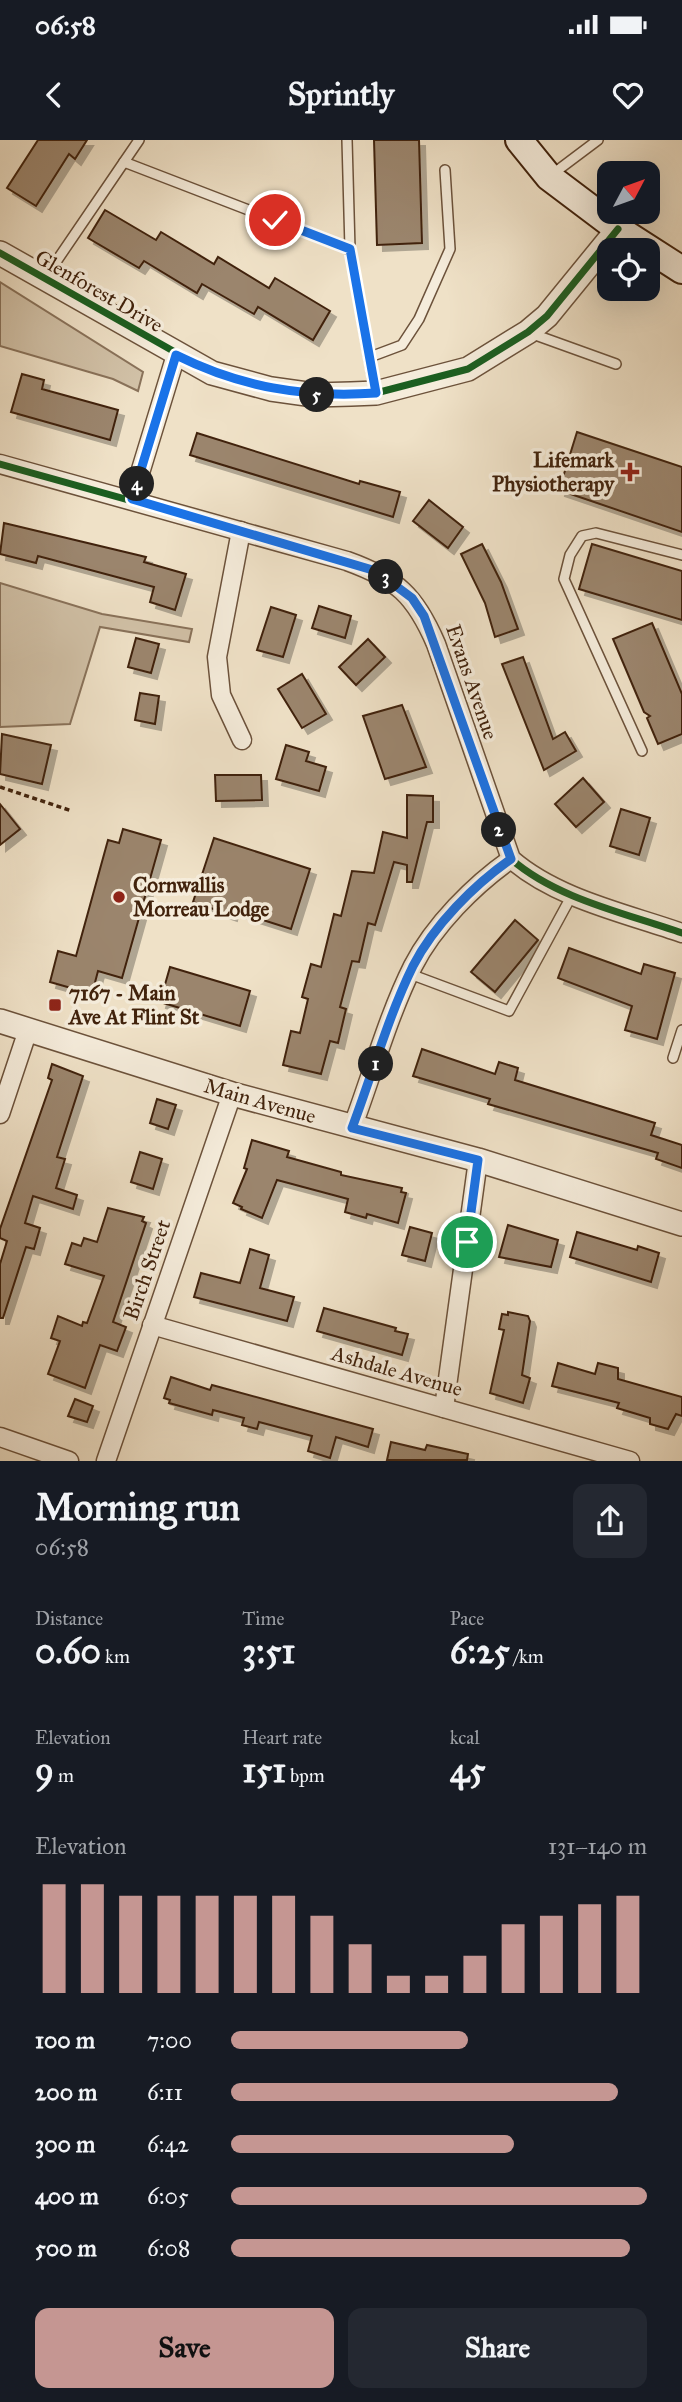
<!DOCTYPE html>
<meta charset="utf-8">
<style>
:root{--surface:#171b24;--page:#242831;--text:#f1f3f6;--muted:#9ea1a6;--accent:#c59692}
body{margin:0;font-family:"IM FELL Great Primer",serif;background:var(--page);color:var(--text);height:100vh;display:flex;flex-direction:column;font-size:26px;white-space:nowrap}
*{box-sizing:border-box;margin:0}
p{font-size:23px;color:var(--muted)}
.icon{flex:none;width:38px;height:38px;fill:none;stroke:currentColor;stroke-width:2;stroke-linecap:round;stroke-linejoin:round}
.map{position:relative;height:1321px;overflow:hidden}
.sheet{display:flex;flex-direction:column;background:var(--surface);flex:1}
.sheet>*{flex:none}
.needle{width:46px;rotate:49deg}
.controls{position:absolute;left:597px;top:21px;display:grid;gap:14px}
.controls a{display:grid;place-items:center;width:63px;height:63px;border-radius:14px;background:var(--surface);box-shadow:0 7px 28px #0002;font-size:35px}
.pin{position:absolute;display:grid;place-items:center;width:60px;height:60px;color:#fff;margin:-30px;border:4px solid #fff;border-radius:50%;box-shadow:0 2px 7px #0007}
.km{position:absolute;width:35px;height:35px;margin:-18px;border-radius:50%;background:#222;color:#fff;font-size:19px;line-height:35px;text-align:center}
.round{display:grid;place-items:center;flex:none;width:74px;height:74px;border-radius:14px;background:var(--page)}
.summary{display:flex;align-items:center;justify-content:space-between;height:119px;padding:0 35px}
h1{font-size:38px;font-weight:800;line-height:52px}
.figures{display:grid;grid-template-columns:repeat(3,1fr);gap:10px;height:119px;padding:7px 35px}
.figures div{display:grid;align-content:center}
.figures b{font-size:35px;font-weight:800}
.figures small{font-size:19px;font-weight:400}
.figures p{font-size:19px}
.chart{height:196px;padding:14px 35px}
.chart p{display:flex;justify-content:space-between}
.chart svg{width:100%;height:126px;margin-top:7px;stroke:var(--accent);stroke-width:6}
.action{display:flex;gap:14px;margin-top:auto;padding:14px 35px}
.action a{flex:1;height:80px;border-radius:14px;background:var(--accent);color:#111;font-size:28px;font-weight:800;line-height:80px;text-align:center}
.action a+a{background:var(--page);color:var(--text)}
ul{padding:0 35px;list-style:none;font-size:23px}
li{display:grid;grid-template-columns:112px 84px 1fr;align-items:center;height:52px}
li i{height:18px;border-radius:9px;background:var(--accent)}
.status{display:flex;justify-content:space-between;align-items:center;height:49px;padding:0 35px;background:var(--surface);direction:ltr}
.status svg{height:19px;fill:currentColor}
header{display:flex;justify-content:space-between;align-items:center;height:91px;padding:0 35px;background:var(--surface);font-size:32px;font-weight:800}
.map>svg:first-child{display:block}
.green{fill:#d1c1a7;stroke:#89725a;stroke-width:2}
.building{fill:#9b856d;stroke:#41220c;stroke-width:2;filter:url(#shadow)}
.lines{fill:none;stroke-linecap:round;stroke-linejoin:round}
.service-casing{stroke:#6c523b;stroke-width:12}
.minor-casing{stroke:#6c523b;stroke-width:21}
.tertiary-casing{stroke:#6c523b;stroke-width:26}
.secondary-casing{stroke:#41220c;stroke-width:30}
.path{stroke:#41220c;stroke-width:3.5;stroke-dasharray:5 3.5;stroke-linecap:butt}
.service{stroke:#f5ecdb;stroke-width:9}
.minor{stroke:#f5ecdb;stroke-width:18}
.tertiary{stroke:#f5ecdb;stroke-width:23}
.secondary{stroke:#f5ecdb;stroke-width:26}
.cycleway-casing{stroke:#f5ecdb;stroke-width:11}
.cycleway{stroke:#1b5e20;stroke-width:7}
.route-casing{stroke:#fff;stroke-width:14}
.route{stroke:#1a73e8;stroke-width:9}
.poi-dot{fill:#8f2418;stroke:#f5ecdb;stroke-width:2.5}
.labels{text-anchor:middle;stroke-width:7;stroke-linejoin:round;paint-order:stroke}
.street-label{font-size:21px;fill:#41220c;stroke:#f5ecdb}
.poi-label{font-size:21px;font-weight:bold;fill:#41220c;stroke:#f5ecdb;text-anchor:start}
</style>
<div class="status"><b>06:58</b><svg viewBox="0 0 49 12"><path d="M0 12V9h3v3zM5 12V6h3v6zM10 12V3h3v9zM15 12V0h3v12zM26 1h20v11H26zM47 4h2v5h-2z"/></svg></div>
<header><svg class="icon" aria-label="back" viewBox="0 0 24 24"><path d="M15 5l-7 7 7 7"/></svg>Sprintly<svg class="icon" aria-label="heart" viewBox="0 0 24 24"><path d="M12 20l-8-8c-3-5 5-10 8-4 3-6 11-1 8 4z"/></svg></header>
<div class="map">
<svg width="682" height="1321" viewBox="0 0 682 1321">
<defs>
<filter id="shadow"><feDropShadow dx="6" dy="6" stdDeviation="0" flood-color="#0004"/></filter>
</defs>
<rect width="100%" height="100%" fill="#efe1c7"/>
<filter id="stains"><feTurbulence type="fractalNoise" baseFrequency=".00286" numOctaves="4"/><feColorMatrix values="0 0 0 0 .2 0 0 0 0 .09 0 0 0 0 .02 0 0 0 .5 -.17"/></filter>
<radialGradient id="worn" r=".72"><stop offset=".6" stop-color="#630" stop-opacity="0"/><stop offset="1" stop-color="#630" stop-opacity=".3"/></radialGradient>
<g class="green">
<polygon points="0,142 143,232 138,251 113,239 0,206"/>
<polygon points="0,443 102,474 192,489 189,502 100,487 70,584 0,587"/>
</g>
<g class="building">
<polygon points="38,0 87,0 75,19 69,14 36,66 7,48"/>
<polygon points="374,0 419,0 422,103 377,105"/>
<polygon points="105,70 156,100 161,92 214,124 218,117 269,148 275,138 330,171 313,200 258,167 254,174 202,144 197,153 144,121 139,128 88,98"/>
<polygon points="22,234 44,240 42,249 118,270 110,300 11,272"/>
<polygon points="577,292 682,327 682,392 559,350"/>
<polygon points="197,293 359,344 360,341 400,352 393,377 190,315"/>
<polygon points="429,360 463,387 448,408 413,381"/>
<polygon points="4,383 146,417 144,422 186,434 175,470 150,462 154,447 38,416 36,423 0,414"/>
<polygon points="482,404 501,442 518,489 495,497 485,463 461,414"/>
<polygon points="592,404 682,431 682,480 579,449"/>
<polygon points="319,466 351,476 345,498 312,488"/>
<polygon points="271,467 296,475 283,517 257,510"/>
<polygon points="652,483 682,554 682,594 658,604 647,578 650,576 644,572 613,499"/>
<polygon points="136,498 159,504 151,533 128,527"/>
<polygon points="368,499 385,517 356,545 339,527"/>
<polygon points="523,517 553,599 565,592 576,611 544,630 502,524"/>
<polygon points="302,534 326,574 302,588 278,549"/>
<polygon points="140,553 159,556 155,584 135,580"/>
<polygon points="402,565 426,627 385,639 363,576"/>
<polygon points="2,594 51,605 42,644 0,634"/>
<polygon points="286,605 309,612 306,621 326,627 319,651 276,639"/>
<polygon points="215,635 261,635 262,660 216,661"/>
<polygon points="583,638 604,662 576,687 555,664"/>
<polygon points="407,655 433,656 433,682 427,682 412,742 407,742 407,725 394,722 375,785 368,783 359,822 352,821 340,867 346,869 338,903 330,901 321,934 283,925 291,891 300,893 308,859 302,857 311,824 321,827 334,774 341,776 352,731 374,733 383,692 407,698"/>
<polygon points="0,664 20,689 0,705"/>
<polygon points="621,669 650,678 639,715 610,706"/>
<polygon points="123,689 161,700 122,838 98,831 92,854 50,842 58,811 76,816 108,700 119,703"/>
<polygon points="214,698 310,729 291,789 232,770 231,775 193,762"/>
<polygon points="515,780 538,800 495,852 471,832"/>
<polygon points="569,808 641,834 644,824 675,833 657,899 625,890 632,866 558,838"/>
<polygon points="170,827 250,851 240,886 160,862"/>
<polygon points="422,909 495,934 499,922 518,928 515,940 655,983 651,995 682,1005 682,1028 656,1019 658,1013 488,964 490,959 413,936"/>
<polygon points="52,924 83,936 57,1017 65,1019 56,1048 77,1055 73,1069 33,1056 25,1083 40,1088 34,1109 26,1107 3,1178 0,1178 0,1124 7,1101 0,1098 0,1089 52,940 48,938"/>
<polygon points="157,959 176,965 168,989 150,983"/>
<polygon points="252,1000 289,1011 287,1017 341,1032 341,1035 402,1048 401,1052 406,1053 398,1083 367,1074 366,1078 345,1072 348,1059 277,1040 262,1078 241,1069 242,1067 233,1063 247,1029 244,1028"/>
<polygon points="140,1012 162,1019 153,1049 131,1042"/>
<polygon points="108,1068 144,1077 142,1081 146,1083 113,1182 126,1187 117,1211 100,1205 85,1248 48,1234 60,1201 51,1198 58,1176 82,1186 83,1182 87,1183 104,1136 65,1124 72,1103 81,1106 84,1098 97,1102"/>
<polygon points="508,1085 558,1100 551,1127 499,1117"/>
<polygon points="410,1087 432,1093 425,1121 402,1115"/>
<polygon points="577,1092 637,1110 638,1106 659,1113 651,1142 570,1117"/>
<polygon points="250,1109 269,1115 260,1148 294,1157 287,1181 194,1157 201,1133 240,1143"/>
<polygon points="324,1168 396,1188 395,1191 408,1194 402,1215 317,1191"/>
<polygon points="508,1172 528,1176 530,1181 522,1235 530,1238 523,1263 490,1253 504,1190 499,1189 502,1174 508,1175"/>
<polygon points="558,1223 595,1234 598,1223 618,1228 618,1239 682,1257 682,1276 676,1274 668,1289 650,1284 650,1278 617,1268 619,1263 552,1246"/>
<polygon points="171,1237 210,1250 212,1245 373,1289 368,1307 336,1297 330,1318 308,1311 312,1296 259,1282 257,1289 242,1285 244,1278 213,1270 212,1275 169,1263 170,1260 164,1258"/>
<polygon points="75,1259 93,1266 87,1282 68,1276"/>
<polygon points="391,1302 425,1310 427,1305 468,1314 467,1320 387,1320"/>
</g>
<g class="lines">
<g class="service-casing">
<g id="service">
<polyline points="347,0 350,109 375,251"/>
<polyline points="124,22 139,0"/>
<polyline points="550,36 598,0"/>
<polyline points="45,138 124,22 350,109"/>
<polyline points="530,193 616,224"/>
<polyline points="370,217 402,205 419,179 450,109 445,30"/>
<polyline points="642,611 564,439 570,415 582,396 596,393 682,415"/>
<polyline points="410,834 509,871 572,755"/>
<polyline points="673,918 682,890"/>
</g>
</g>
<g class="minor-casing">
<g id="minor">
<path d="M0 324 347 421C397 439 415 455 436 504L511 719C557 759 625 773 682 793"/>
<polyline points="132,359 176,215"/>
<polyline points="241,391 217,517 221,555 242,600"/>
<polyline points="0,974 28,890"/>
<path d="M352 988C372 935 388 876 413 826 434 785 474 745 511 719"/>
<polyline points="152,1185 630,1321"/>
<polyline points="444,1268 478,1020"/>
<polyline points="0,1297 69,1321"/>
<polyline points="106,1321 232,954"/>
</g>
</g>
<g class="tertiary-casing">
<g id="tertiary">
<polyline points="0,113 212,233 271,249 314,255 351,254 376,253 468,229 528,192 547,176 618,89"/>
<polyline points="0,881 232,954 478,1020 682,1084"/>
</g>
</g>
<g class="secondary-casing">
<polyline id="secondary" points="519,0 549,37 618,89 682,130"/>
</g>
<polyline class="path" points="0,647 72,671"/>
<use href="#service" class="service"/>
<use href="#minor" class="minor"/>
<use href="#tertiary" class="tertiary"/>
<use href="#secondary" class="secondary"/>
<g class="cycleway-casing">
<g id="cycleway">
<polyline points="0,113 212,233 271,249 314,255 351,254 376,253 468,229 528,192 547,176 618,89"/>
<path d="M0 324 347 421C397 439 415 455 436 504L511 719C557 759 625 773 682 793"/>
</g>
</g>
<use href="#cycleway" class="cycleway"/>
</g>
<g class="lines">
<g class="route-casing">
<path id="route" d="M275 80 350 109 376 253C304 258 240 247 176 215L132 359 376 431 412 458 424 476 511 719C474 745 434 785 413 826 388 877 372 935 352 988L478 1020 467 1102"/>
</g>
<use href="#route" class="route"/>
</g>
<g class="poi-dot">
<path d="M626.5 321.5h7v7h7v7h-7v7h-7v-7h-7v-7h7z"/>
<circle cx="119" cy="757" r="7"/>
<rect x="48" y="858" width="14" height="14" rx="3.5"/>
</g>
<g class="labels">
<g class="street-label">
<text transform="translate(99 151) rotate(30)" y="7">Glenforest Drive</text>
<text transform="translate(472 542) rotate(71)" y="7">Evans Avenue</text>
<text transform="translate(260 961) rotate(16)" y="7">Main Avenue</text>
<text transform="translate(147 1130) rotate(-71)" y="7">Birch Street</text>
<text transform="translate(397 1231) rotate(16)" y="7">Ashdale Avenue</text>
</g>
<g class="poi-label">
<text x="614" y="327" text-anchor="end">Lifemark<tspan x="614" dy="24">Physiotherapy</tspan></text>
<text x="133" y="752">Cornwallis<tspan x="133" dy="24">Morreau Lodge</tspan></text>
<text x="69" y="860">7167 - Main<tspan x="69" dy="24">Ave At Flint St</tspan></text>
</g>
</g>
<rect width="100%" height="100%" filter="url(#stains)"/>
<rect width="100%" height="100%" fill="url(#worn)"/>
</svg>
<div class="controls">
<a><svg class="needle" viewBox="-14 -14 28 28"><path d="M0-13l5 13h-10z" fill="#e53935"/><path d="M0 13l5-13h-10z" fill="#9ea1a6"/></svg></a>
<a><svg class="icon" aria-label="locate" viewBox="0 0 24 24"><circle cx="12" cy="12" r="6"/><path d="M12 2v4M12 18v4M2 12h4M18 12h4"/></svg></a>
</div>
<div class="pin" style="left:467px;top:1102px;background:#1e9e55"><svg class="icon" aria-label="arrive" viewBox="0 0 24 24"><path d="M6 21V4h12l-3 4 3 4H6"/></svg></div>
<div class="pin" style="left:275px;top:80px;background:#d93025"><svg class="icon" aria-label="check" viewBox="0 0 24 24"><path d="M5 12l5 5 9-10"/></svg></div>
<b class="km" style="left:376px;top:924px">1</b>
<b class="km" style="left:499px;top:690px">2</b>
<b class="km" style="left:386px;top:437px">3</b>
<b class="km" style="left:137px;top:344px">4</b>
<b class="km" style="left:317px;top:255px">5</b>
</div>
<section class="sheet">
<div class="summary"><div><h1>Morning run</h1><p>06:58</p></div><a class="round"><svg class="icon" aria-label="share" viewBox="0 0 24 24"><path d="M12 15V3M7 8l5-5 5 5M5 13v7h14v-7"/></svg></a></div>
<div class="figures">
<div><p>Distance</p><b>0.60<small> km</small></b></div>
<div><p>Time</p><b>3:51</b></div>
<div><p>Pace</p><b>6:25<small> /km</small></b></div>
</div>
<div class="figures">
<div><p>Elevation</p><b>9<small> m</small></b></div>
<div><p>Heart rate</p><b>151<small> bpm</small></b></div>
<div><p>kcal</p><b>45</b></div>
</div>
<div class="chart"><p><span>Elevation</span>131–140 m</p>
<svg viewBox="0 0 160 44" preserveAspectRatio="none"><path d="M5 44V6M15 44V6M25 44V10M35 44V10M45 44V10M55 44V10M65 44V10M75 44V17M85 44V27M95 44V38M105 44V38M115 44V31M125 44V20M135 44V17M145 44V13M155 44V10"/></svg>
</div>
<ul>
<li><b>100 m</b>7:00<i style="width:57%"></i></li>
<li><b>200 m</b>6:11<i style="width:93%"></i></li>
<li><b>300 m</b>6:42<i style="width:68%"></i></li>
<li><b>400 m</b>6:05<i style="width:100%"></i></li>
<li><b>500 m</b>6:08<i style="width:96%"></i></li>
</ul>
<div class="action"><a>Save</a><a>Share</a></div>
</section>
